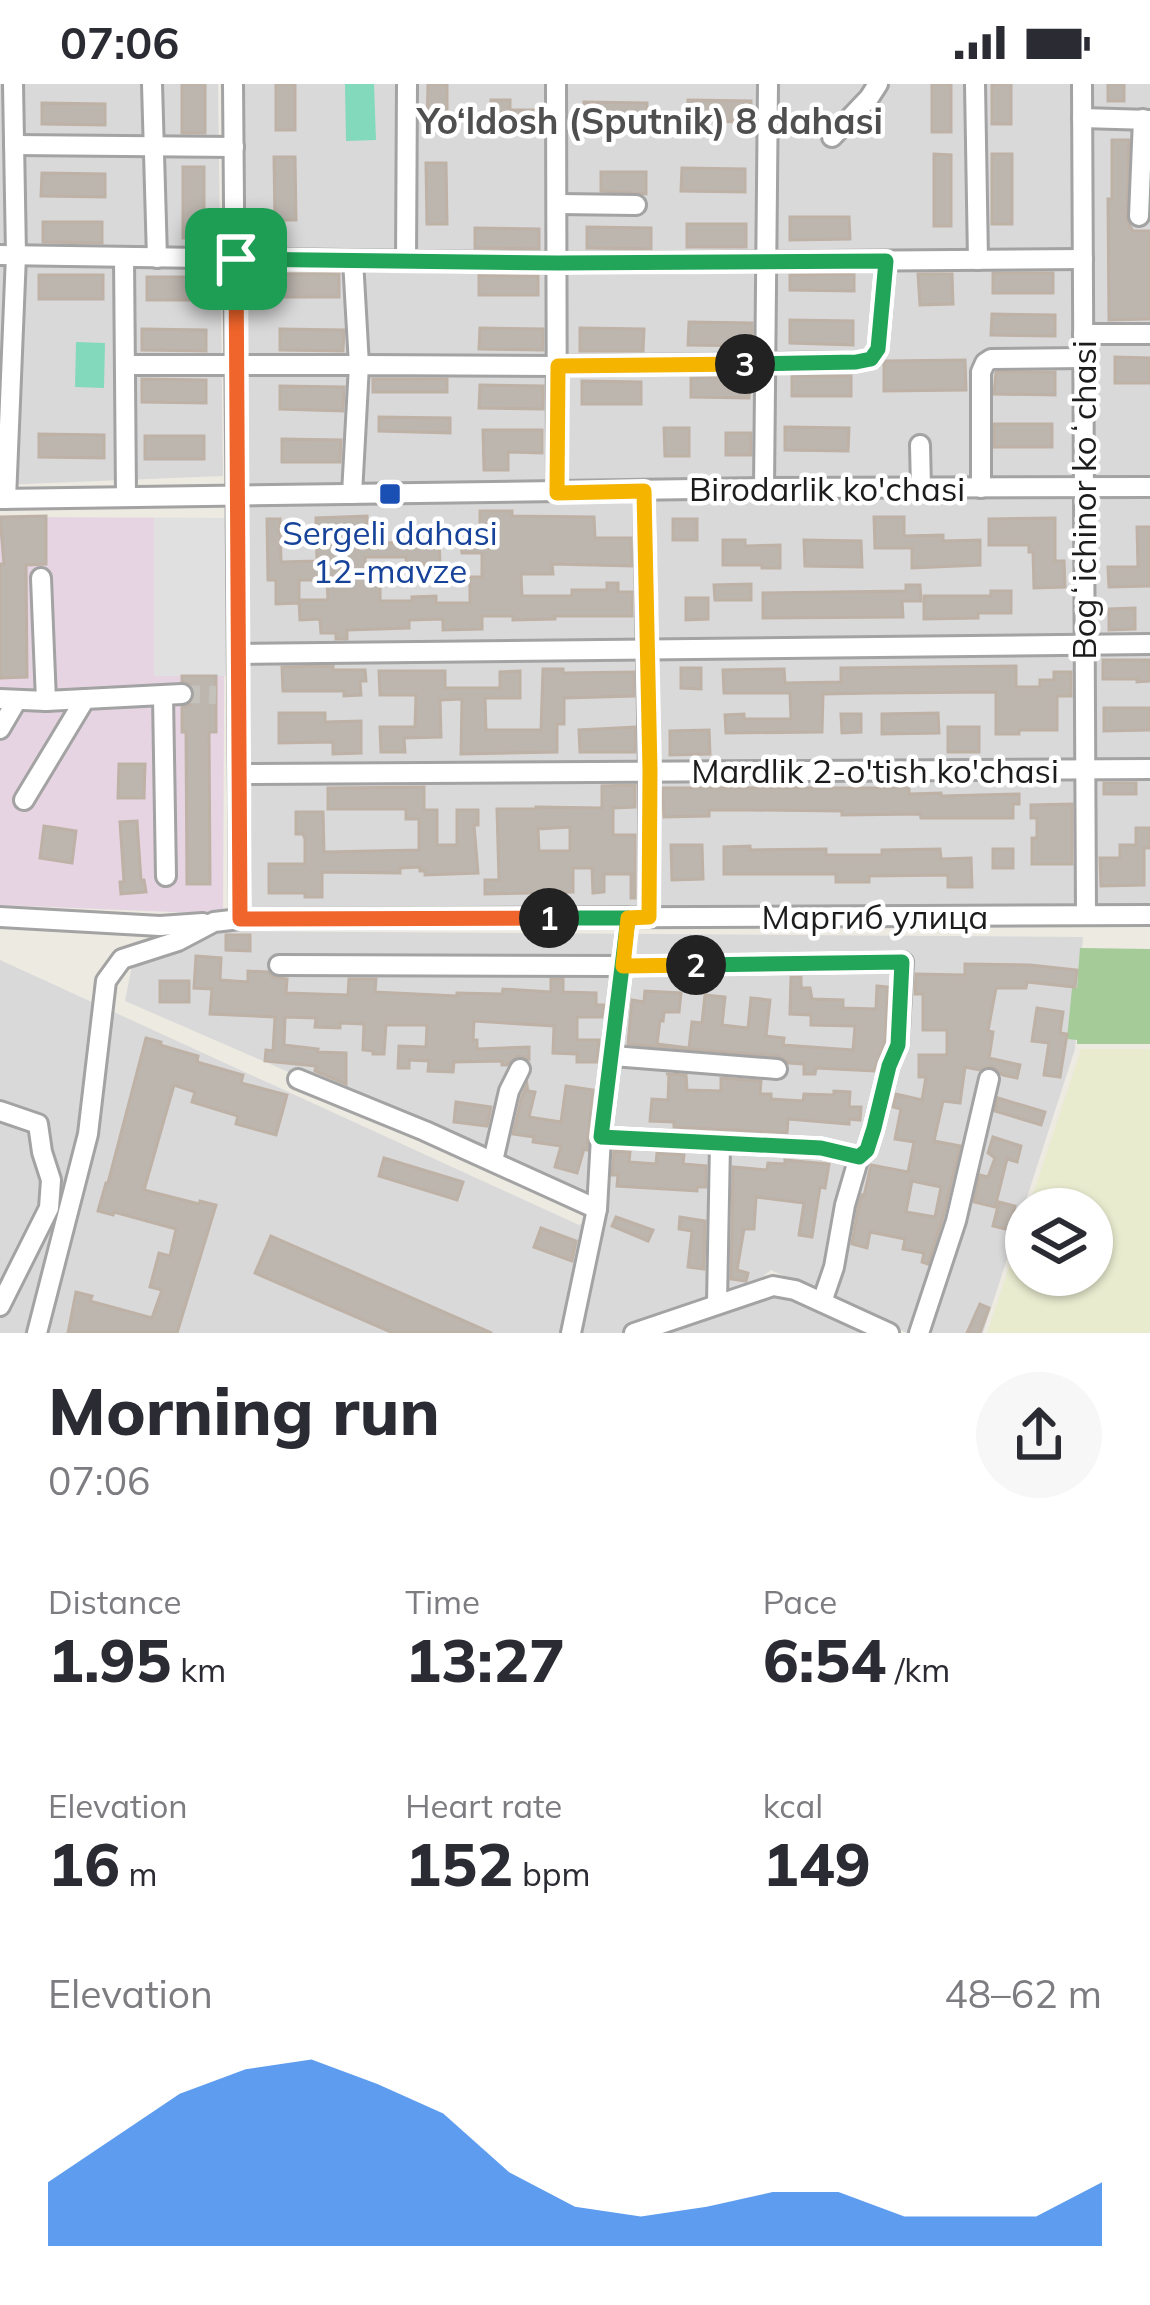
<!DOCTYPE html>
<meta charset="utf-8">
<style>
:root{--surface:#fff;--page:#f7f7f7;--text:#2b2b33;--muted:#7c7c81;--accent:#1a73e8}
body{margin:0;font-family:Mulish,sans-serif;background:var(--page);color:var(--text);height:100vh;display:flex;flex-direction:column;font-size:45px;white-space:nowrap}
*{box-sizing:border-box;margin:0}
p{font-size:39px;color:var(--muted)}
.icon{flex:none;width:66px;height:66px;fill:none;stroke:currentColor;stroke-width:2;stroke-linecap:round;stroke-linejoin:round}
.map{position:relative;height:1249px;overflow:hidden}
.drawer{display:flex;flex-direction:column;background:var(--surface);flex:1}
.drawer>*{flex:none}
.buttons{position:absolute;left:1005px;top:1104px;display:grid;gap:24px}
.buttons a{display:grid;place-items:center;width:108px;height:108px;border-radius:50%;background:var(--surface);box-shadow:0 3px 9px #0004;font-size:60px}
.pin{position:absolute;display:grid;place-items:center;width:102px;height:102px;color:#fff;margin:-51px;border-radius:24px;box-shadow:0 6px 18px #0006}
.km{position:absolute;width:60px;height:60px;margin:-30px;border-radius:50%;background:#222;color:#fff;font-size:33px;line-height:60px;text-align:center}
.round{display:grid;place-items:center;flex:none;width:126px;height:126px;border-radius:63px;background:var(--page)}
.overview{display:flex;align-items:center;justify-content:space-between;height:204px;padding:0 48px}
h1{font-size:66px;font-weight:800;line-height:90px}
.figures{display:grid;grid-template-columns:repeat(3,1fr);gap:18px;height:204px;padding:12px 48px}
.figures div{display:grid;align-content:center}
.figures b{font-size:60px;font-weight:800}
.figures small{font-size:33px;font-weight:400}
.figures p{font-size:33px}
.chart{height:336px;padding:24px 48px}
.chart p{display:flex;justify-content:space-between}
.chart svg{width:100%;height:216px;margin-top:12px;fill:var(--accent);opacity:.7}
.status{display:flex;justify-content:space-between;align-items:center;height:84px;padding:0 60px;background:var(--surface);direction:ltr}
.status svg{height:33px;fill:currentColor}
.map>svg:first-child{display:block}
.residential{fill:#dad9d9}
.industrial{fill:#e6d4e2}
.farmland{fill:#e8ebce}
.forest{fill:#a5cb99}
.pitch{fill:#83d9bc}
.parking{fill:#e0e0e0}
.building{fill:#bdb6af;stroke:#beb1a6;stroke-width:3;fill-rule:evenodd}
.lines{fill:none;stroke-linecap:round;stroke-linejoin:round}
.minor-tunnel{stroke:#c3c1ba;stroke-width:18;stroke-dasharray:18 9;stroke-linecap:butt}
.minor-casing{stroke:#a3a3a3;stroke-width:24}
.minor{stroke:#fff;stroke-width:18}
.split-1-casing{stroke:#fff;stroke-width:24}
.split-2-casing{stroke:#fff;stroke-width:24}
.split-3-casing{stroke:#fff;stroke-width:24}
.split-4-casing{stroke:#fff;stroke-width:24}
.split-1{stroke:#f0652b;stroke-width:15}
.split-2{stroke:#22a559;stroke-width:15}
.split-3{stroke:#f5b400;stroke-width:15}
.split-4{stroke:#22a559;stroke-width:15}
.transit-dot{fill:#1a4fb4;stroke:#fff;stroke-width:4.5}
.labels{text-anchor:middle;stroke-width:9;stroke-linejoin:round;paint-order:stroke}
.street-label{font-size:33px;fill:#1c1c1c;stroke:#fff}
.transit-label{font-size:33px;fill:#164399;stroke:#fff}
.neighbourhood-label{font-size:36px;font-weight:bold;fill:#4f4f4f;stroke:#fff}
</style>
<div class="status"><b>07:06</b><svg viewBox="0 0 49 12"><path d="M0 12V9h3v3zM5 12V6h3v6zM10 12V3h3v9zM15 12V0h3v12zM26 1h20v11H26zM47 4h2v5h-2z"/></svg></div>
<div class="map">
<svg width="1150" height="1249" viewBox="0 0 1150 1249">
<rect width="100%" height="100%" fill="#edeae2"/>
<g class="residential">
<polygon points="0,0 218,0 223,392 0,401"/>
<polygon points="233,0 1150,0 1150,831 240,835"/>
<polygon points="217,847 1083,853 1075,965 983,1249 907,1249 771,1186 758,1196 873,1249 0,1249 0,876 579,1141 604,1125 125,917 132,881"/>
</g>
<polygon class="industrial" points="0,433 225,434 223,830 0,821"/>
<polygon class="farmland" points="1081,965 1150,965 1150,1249 987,1249 1026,1132 1026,1191 1092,1191 1092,1125 1028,1125"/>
<polygon class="forest" points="1080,864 1150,865 1150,960 1077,960 1077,956 1067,955 1072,904 1077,904"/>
<g class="pitch">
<polygon points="345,0 374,0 376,56 346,57"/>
<polygon points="76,258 105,259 104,304 75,303"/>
</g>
<polygon class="parking" points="154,434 225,434 226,592 154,592"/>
<g class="building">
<rect x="182" y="0" width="23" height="49"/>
<rect x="276" y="0" width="19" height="46"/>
<polygon points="428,0 447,0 447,44 427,43"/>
<rect x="932" y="0" width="19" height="48"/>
<rect x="992" y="0" width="19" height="40"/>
<rect x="1108" y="0" width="16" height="17"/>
<polygon points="491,16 510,16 510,26 541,26 541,38 491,38"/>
<polygon points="688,16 751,17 751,38 687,37"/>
<polygon points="584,18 647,19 647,40 584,39"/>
<polygon points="42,19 105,20 105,41 42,40"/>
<polygon points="1112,56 1129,56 1127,137 1133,147 1150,147 1150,235 1109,236 1108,115 1112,115"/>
<polygon points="934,70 951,71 951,142 934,142"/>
<rect x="992" y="70" width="20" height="70"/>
<polygon points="274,73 295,73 296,136 275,136"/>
<polygon points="426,79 446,79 447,140 427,140"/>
<rect x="183" y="83" width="21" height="71"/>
<polygon points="682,84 745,85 745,108 681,107"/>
<polygon points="601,88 646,88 646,110 601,107"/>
<polygon points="42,89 105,90 105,113 41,112"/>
<polygon points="790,133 849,133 850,155 790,156"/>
<polygon points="43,138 102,138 102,159 43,158"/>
<rect x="687" y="140" width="59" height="23"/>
<polygon points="587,143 651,144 651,165 587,164"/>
<polygon points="475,144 539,145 539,165 475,164"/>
<rect x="993" y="189" width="60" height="20"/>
<rect x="279" y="190" width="60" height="23"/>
<polygon points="854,190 854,207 790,206 790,191"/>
<polygon points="918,190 952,190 953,220 920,221"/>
<rect x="39" y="191" width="64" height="24"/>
<polygon points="479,191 538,192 538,211 479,211"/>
<rect x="147" y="193" width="59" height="23"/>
<polygon points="992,230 1055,231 1055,252 991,251"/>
<polygon points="790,236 853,237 853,261 790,259"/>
<polygon points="689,238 752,239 752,262 688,261"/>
<polygon points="480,244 543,245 543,266 479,265"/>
<polygon points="580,244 644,245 643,267 580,267"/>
<polygon points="142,245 206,246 206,267 142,266"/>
<polygon points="280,245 344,246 343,267 280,266"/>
<polygon points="1115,273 1150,274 1150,299 1115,299"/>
<polygon points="965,276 966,306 884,307 884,280 886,277"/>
<polygon points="996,288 1055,288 1055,311 994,310"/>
<rect x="792" y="292" width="59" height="20"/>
<polygon points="750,293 749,314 691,313 691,294"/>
<polygon points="142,295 206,296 206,319 142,318"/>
<rect x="373" y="295" width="74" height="13"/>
<polygon points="582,297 641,298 641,320 582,320"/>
<polygon points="480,301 543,302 543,325 479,324"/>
<polygon points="280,302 344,303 343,327 280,325"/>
<polygon points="379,333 450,334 450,349 379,347"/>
<rect x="994" y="340" width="58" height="23"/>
<polygon points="785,343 849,344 848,367 785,366"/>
<polygon points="664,344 689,344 689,372 665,372"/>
<polygon points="483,346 542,346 542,369 508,368 508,386 484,386"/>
<rect x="726" y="349" width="25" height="22"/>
<polygon points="39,350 104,351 104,374 39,373"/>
<rect x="145" y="352" width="59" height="23"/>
<polygon points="282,355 341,356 340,378 282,378"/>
<polygon points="480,427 512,427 512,432 594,433 595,454 631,454 632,482 552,480 553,490 521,490 522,512 572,512 572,506 607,506 607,499 618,499 618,508 632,508 632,532 555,532 555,535 513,536 513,532 482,532 482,545 443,546 443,535 409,536 409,544 347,546 347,555 336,555 336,549 321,549 320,535 300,536 299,516 328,516 327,496 299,496 299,519 276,520 276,496 268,496 267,435 280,435 281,478 317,477 316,434 367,432 367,460 439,456 440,480 446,480 446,491 425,491 424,480 406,480 406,473 365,473 366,494 380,494 380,517 412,517 412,513 436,512 436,519 470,519 470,493 482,493 482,469 462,469 461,457 480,457"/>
<polygon points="46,432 46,480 26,481 27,593 0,594 0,480 4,480 0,433"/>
<polygon points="874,433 904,433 904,452 943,451 943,457 980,456 980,481 912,484 912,464 875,464"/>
<polygon points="1055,434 1055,477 1064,477 1065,503 1034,504 1033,468 1029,468 1029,461 989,461 989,435"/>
<rect x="673" y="435" width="24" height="21"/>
<polygon points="1137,443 1150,443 1150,502 1109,503 1108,483 1138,483"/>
<polygon points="723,456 745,456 745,462 780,461 780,484 762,484 762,481 723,481"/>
<polygon points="804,456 861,457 862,483 805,482"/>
<polygon points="751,500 751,516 715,516 714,501"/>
<polygon points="906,501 920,501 921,517 902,517 903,533 763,534 763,509 906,507"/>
<polygon points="991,507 1011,507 1011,529 978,529 978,534 924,535 924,512 991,512"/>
<polygon points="686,514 708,514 708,535 686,536"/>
<polygon points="1135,524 1135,545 1109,546 1109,525"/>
<polygon points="1103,576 1150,576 1150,597 1137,598 1137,595 1103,595"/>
<polygon points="333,582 333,586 365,586 366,597 360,597 361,611 344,612 344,607 283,607 282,583"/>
<polygon points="1016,582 1016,603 1040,603 1040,596 1054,596 1054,588 1071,588 1071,612 1057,612 1057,646 1019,646 1019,650 996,650 996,608 877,609 823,610 822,648 726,649 725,631 744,630 744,635 791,635 790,609 724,609 723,586 784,585 785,599 841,598 841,584"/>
<polygon points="681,584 701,584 701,605 681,604"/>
<polygon points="543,585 563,585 563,589 634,588 634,612 564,614 564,640 557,640 557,668 461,670 462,615 440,616 441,653 404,654 405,668 381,668 380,643 415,643 416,611 380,611 379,587 445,587 445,604 500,604 500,588 520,587 520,614 485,614 486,646 541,646"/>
<polygon points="182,592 216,592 216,648 209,648 210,800 187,800 186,648 182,648 182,623 190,621 195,610 193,602 182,597"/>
<polygon points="1104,624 1150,624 1150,646 1104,647"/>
<polygon points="279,629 325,629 325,638 361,637 361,669 333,670 333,658 279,659"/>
<polygon points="938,629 939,649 882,650 882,630"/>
<polygon points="841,630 861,630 861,648 842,649"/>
<polygon points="635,643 635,668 580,668 579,646"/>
<rect x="948" y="643" width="31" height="25"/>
<polygon points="709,646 710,670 670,671 670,647"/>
<polygon points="119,680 145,680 144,714 118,714"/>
<rect x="1104" y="699" width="32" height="11"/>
<path d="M635 701V723L613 724V751H635V814H631V790H604V808L593 809 592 784H573V808L485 810V796H499L497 725H536V723L602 724V702ZM570 743V767H539L538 745Z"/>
<polygon points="424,703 424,726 437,726 437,761 457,761 457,726 478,726 478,741 474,741 478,789 425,791 425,787 420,787 420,783 400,784 400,789 322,788 322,813 305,813 305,809 269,809 269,780 305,780 305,755 303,750 296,750 296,728 323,728 324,768 419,766 419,735 406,735 406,725 328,725 328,704"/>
<polygon points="662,704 909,704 909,710 941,709 941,712 1019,710 1019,720 1013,720 1013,734 921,734 920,730 842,731 842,727 751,726 709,726 709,732 664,733"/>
<polygon points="1072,720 1072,780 1032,780 1032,754 1037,754 1037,734 1031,734 1031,721"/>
<polygon points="137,737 141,796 144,796 146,808 121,810 120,798 124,798 120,738"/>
<polygon points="44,742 76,747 72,779 40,774"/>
<polygon points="1136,744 1150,744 1150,764 1144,764 1144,801 1101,802 1100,774 1120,774 1120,761 1136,761"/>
<polygon points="671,761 702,761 703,795 672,796"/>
<polygon points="750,762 750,766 826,765 826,771 882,771 882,766 940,765 941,775 971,774 972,803 948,803 948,791 869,792 869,798 836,798 836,790 724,790 724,763"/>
<rect x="993" y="765" width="20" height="19"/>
<polygon points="226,851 250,851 250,867 226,866"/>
<polygon points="196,872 221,874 220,896 248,898 248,887 268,888 273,893 287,895 286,909 348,911 349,895 376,895 375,908 395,909 457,912 457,909 502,910 503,905 551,908 551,895 563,895 563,908 596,909 596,921 604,921 602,933 577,933 577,956 599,956 597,978 577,978 577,970 553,969 554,942 474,937 473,956 477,956 477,965 529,963 529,975 518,972 507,981 502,981 502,977 454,978 453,988 428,987 429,977 409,976 409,984 398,984 399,962 426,963 427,941 386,941 384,970 373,970 373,967 363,966 364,940 340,939 340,944 315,943 316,934 285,933 284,961 318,965 317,968 346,969 346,1000 315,987 316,982 265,977 266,966 273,967 275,933 210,930 212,905 194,904"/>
<path d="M965 880 1030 881 1077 886 1075 903 1027 898 1026 904H996L988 947 993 948 989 974 1020 981 1017 994 1003 991 991 982 980 986 965 983 960 1019 943 1017 934 1057 960 1062 943 1133 928 1180 922 1178 924 1169 903 1165 905 1155 870 1148 867 1164 852 1160 858 1124 862 1111 864 1112 871 1081 908 1088 914 1058 895 1055 901 1025 893 1023 896 1010 922 1016 926 993H919V971H947V946H923V910H915L916 890 965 891ZM912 1097 941 1103 935 1133 906 1128Z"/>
<polygon points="791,893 801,893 801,904 810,904 812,915 843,916 843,924 876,925 877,902 888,903 885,958 874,987 816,984 815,990 804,990 804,980 789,979 778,972 628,960 632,916 644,918 645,907 681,909 679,928 664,928 663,937 660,936 657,960 689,964 692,938 702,939 705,911 725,913 722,941 748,944 751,914 770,916 766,952 784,954 783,961 853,966 855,942 811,941 811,931 790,930"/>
<rect x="160" y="897" width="29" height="21"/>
<polygon points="1037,924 1063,928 1060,949 1067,950 1060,993 1044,991 1049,959 1032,957"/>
<polygon points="146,954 161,958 160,961 198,972 197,978 243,991 241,999 287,1011 276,1051 236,1040 238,1032 192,1018 195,1008 174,1001 144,1106 199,1120 200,1117 216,1121 177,1249 68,1249 76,1208 92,1212 90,1217 152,1234 162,1206 150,1203 159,1169 170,1172 176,1145 114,1128 113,1131 98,1127 106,1099 108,1099"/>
<polygon points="666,990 686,991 687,1006 721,1007 721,994 761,997 760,1010 771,1010 771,1015 803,1017 804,1010 834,1011 834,1007 850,1008 849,1023 861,1023 860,1036 849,1035 849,1040 788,1035 787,1049 674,1043 674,1038 650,1037 652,1015 668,1016 669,990"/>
<polygon points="527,1001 528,1007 535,1008 529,1033 561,1038 566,1002 593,1006 587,1066 584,1065 577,1089 555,1083 561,1062 533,1058 534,1053 513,1050 522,1012"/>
<polygon points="998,1014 1045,1028 1041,1041 995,1027"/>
<polygon points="456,1018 491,1023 487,1042 454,1038"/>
<polygon points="993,1053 1021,1062 1017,1078 1007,1075 995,1123 974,1118 980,1091 988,1093 995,1074 988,1069"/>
<polygon points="614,1067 630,1068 629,1078 656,1080 657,1069 684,1071 683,1080 706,1082 706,1103 697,1103 697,1107 617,1102 618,1091 612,1091"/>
<polygon points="384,1074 463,1098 457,1116 379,1092"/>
<polygon points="785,1076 829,1080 825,1104 820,1103 812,1153 799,1151 804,1119 756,1113 754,1145 744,1145 737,1186 748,1189 746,1197 731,1195 733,1083 767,1086 768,1079 785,1080"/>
<polygon points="999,1118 1015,1122 1009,1146 993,1142"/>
<polygon points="616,1133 653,1146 648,1157 612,1142"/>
<polygon points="680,1133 705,1137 704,1185 688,1183 692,1147 679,1145"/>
<polygon points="541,1144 576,1157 572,1177 534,1163"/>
<polygon points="271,1152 492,1249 393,1249 255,1189"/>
<polygon points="980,1220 989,1224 980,1249 967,1249"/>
</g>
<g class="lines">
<polyline class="minor-tunnel" points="182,610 216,611"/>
<g class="minor-casing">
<g id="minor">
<polyline points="152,0 157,174"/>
<polyline points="233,0 240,835"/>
<polyline points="556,0 557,409"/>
<polyline points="975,0 978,176"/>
<polyline points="1082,0 1086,831"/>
<polyline points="1082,34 1150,36"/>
<polyline points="832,53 869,14 878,0"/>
<polyline points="14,61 234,63"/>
<polyline points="558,120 636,121"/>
<polyline points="1139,132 1143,35"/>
<polyline points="0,171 558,179 1083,175"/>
<polyline points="124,173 126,413"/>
<polyline points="406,177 407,0"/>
<polyline points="1083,250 1150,250"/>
<polyline points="125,281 359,281 353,176"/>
<polyline points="920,361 921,404"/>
<polyline points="764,404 768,0"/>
<polyline points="981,404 981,288 985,279 991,275 1084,274"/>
<polyline points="644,407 649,687 649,833"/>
<polyline points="352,410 359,281 558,282 856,278 871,275 878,265 886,177"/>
<polyline points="0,415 764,404 1150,403"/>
<polyline points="6,415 16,171 13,0"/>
<polyline points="41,494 46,617"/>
<polyline points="238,570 1150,560"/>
<polyline points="163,612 166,792"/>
<polyline points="0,615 46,617 182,610"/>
<polyline points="0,645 17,616"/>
<polyline points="240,690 1150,685"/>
<polyline points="24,716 85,615"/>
<polyline points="0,833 160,842 203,839"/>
<polyline points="279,881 623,882 903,878 898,961 889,982 874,1044 867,1066 859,1073 845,1121 834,1183 822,1218"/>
<polyline points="613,972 777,985"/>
<polyline points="298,995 425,1047 597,1125"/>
<polyline points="0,1027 38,1040 42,1068 51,1096 49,1124 0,1222"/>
<polyline points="601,1053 821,1064 859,1073"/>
<polyline points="493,1077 509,1007 520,985"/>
<polyline points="717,1219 720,1060"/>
<polyline points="37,1249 88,1050 106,897 122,875 178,857 214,838 240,835 1150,831"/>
<polyline points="571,1249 597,1125 601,1053 628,834"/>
<polyline points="634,1249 773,1202 795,1206 889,1249"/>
<polyline points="919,1249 956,1137 989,995"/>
</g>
</g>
<use href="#minor" class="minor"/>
</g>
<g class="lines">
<g class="split-1-casing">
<polyline id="split-1" points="236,175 240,835 549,834"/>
</g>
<g class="split-2-casing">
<polyline id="split-2" points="549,834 628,834 601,1053 821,1064 859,1073 867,1066 874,1044 889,982 898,961 902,878 696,881"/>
</g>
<g class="split-3-casing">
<polyline id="split-3" points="696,881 623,882 628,834 649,833 650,687 644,407 557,409 558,282 745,280"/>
</g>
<g class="split-4-casing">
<polyline id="split-4" points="236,175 558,179 886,177 878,265 871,275 856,278 745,280"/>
</g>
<use href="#split-1" class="split-1"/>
<use href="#split-2" class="split-2"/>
<use href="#split-3" class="split-3"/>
<use href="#split-4" class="split-4"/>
</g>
<rect class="transit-dot" x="378" y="398" width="24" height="24" rx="6"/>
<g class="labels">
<g class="street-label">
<text x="827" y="417">Birodarlik ko'chasi</text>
<text transform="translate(1084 416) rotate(-90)" y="12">Bogʻichinor koʻchasi</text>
<text x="875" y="699">Mardlik 2-o'tish ko'chasi</text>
<text x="875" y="845">Маргиб улица</text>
</g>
<g class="transit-label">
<text x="390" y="461">Sergeli dahasi<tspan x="390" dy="38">12-mavze</tspan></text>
</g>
<g class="neighbourhood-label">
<text x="650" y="50">Yo‘ldosh (Sputnik) 8 dahasi</text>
</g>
</g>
</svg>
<div class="buttons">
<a><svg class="icon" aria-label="layers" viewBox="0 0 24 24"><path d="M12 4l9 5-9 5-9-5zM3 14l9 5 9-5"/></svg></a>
</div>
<div class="pin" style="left:236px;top:175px;background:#1e9e55"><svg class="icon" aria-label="arrive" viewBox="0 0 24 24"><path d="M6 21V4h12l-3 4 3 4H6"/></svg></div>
<b class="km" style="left:549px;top:834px">1</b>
<b class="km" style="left:696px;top:881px">2</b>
<b class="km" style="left:745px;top:280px">3</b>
</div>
<section class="drawer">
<div class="overview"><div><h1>Morning run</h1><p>07:06</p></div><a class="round"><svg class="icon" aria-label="share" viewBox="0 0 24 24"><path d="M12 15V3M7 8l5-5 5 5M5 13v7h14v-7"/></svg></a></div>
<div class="figures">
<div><p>Distance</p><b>1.95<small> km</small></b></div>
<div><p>Time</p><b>13:27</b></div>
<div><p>Pace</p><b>6:54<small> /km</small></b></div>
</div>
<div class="figures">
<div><p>Elevation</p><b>16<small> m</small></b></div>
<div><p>Heart rate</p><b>152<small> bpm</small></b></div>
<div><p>kcal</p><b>149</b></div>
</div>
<div class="chart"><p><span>Elevation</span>48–62 m</p>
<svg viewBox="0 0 160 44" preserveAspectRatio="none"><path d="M0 44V31L10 22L20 13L30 8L40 6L50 11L60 17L70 29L80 36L90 38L100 36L110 33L120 33L130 38L140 38L150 38L160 31V44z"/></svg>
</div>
</section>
